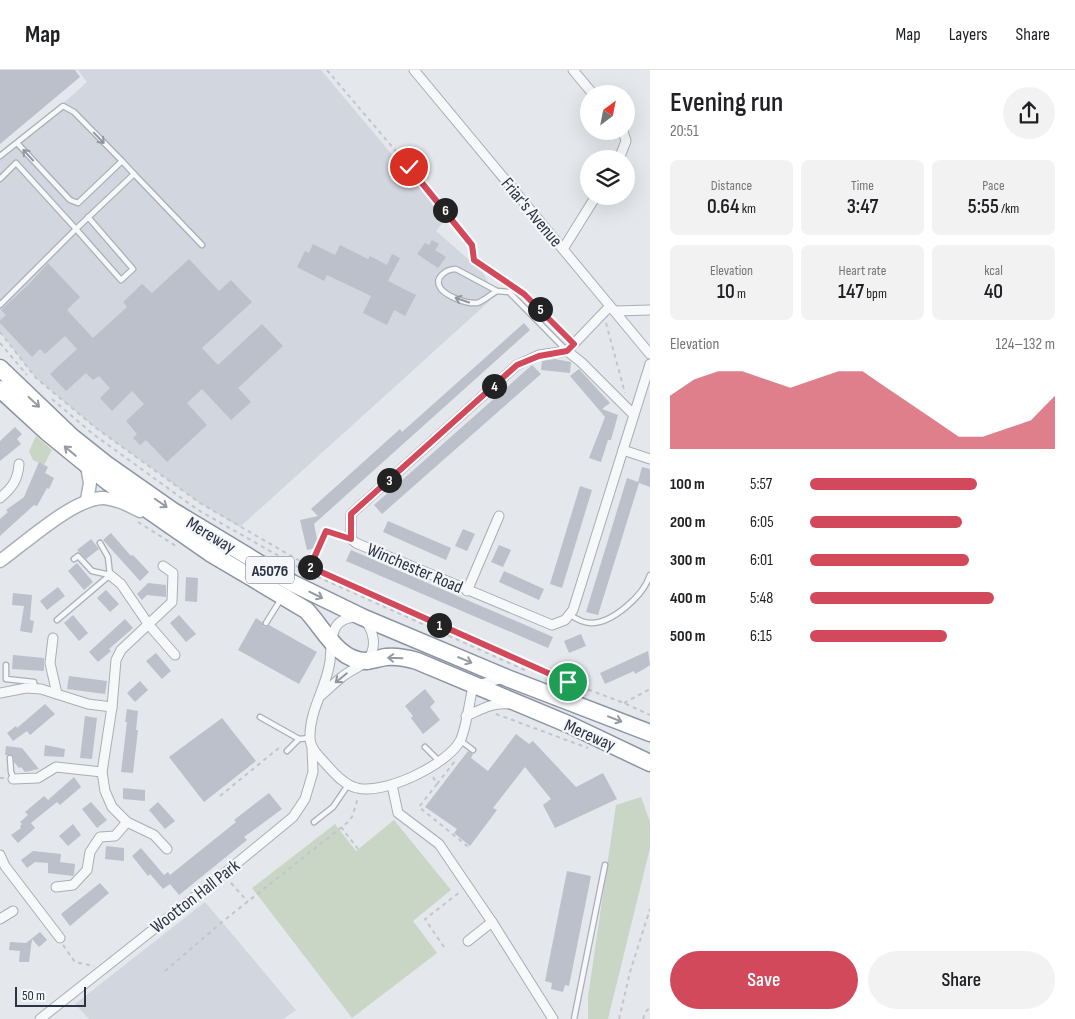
<!DOCTYPE html>
<meta charset="utf-8">
<style>
:root{--surface:#fff;--page:#f2f2f2;--text:#202124;--muted:#757577;--line:#e0e0e0;--accent:#d1495b}
body{margin:0;font-family:"Sofia Sans Condensed",sans-serif;background:var(--page);color:var(--text);height:100vh;display:flex;flex-direction:column;font-size:19px;white-space:nowrap}
*{box-sizing:border-box;margin:0}
p{font-size:16px;color:var(--muted)}
.icon{flex:none;width:28px;height:28px;fill:none;stroke:currentColor;stroke-width:2;stroke-linecap:round;stroke-linejoin:round}
.map{position:relative;flex:1;overflow:hidden}
.drawer{display:flex;flex-direction:column;background:var(--surface);width:425px}
.drawer>*{flex:none}
.needle{width:32px;rotate:32deg}
.tools{position:absolute;left:580px;top:15px;display:grid;gap:10px}
.tools a{display:grid;place-items:center;width:55px;height:55px;border-radius:50%;background:var(--surface);box-shadow:0 5px 20px #0002;font-size:25px}
.scale{position:absolute;left:15px;bottom:12px;width:71px;box-sizing:border-box;padding-left:5px;border:2px solid #2b3445;border-top:0;font-size:14px;line-height:18px;white-space:nowrap;color:#2b3445;-webkit-text-stroke:4px #f4f6f9;paint-order:stroke}
.pin{position:absolute;display:grid;place-items:center;width:42px;height:42px;color:#fff;margin:-21px;border:2px solid #fff;border-radius:50%;box-shadow:0 1px 5px #0007}
.km{position:absolute;width:25px;height:25px;margin:-12px;border-radius:50%;background:#222;color:#fff;font-size:14px;line-height:25px;text-align:center}
.round{display:grid;place-items:center;flex:none;width:52px;height:52px;border-radius:26px;background:var(--page)}
.summary{display:flex;align-items:center;justify-content:space-between;height:85px;padding:0 20px}
h1{font-size:28px;font-weight:600;line-height:38px}
.stats{display:grid;grid-template-columns:repeat(3,1fr);gap:8px;height:85px;padding:5px 20px}
.stats div{display:grid;align-content:center;border-radius:8px;background:var(--page);text-align:center}
.stats b{font-size:21px;font-weight:600}
.stats small{font-size:14px;font-weight:400}
.stats p{font-size:14px}
.chart{height:140px;padding:10px 20px}
.chart p{display:flex;justify-content:space-between}
.chart svg{width:100%;height:90px;margin-top:5px;fill:var(--accent);opacity:.7}
.button{display:flex;gap:10px;margin-top:auto;padding:10px 20px}
.button a{flex:1;height:58px;border-radius:30px;background:var(--accent);color:#fff;font-size:20px;font-weight:600;line-height:58px;text-align:center}
.button a+a{background:var(--page);color:var(--text)}
ul{padding:0 20px;list-style:none;font-size:16px}
li{display:grid;grid-template-columns:80px 60px 1fr;align-items:center;height:38px}
li i{height:12px;border-radius:6px;background:var(--accent)}
header{display:flex;align-items:center;gap:30px;box-sizing:border-box;height:70px;padding:0 25px;background:var(--surface);border-bottom:1px solid var(--line)}
header strong{font-size:24px}
nav{display:flex;gap:28px;margin-inline-start:auto;font-size:18px}
main{display:flex;flex:1;min-height:0}
.map>svg:first-child{display:block}
.built{fill:#d2d6de}
.green{fill:#c9d6c5}
.building{fill:#bbc0ca}
.lines{fill:none;stroke-linecap:round;stroke-linejoin:round}
.lane-casing{stroke:#a9aeb7;stroke-width:7}
.street-casing{stroke:#a9aeb7;stroke-width:11}
.secondary-casing{stroke:#a9aeb7;stroke-width:15}
.highway-casing{stroke:#8b94a3;stroke-width:19}
.path{stroke:#c2c5cb;stroke-width:2;stroke-dasharray:4 4;stroke-linecap:butt}
.lane{stroke:#f7f8fa;stroke-width:4.5}
.street{stroke:#f7f8fa;stroke-width:9}
.secondary{stroke:#fff;stroke-width:12}
.highway{stroke:#fff;stroke-width:16}
.oneway{stroke:#9196a0}
.oneway2{stroke:#959aa2}
.route-casing{stroke:#fff;stroke-width:10}
.route{stroke:#d1495b;stroke-width:6}
.labels{text-anchor:middle;stroke-width:4.5;stroke-linejoin:round;paint-order:stroke}
.shield{fill:#f4f6f9;stroke:#676e7b;stroke-width:1}
.shield-label{font-size:16px;font-weight:bold;fill:#2b3445}
.street-label{font-size:18px;fill:#2b3445;stroke:#f4f6f9}
</style>
<header>
<strong>Map</strong>
<nav><a>Map</a><a>Layers</a><a>Share</a></nav>
</header>
<main>
<div class="map">
<svg width="650" height="949" viewBox="0 0 650 949">
<rect width="100%" height="100%" fill="#e4e7ec"/>
<g class="built">
<polygon points="78,0 321,0 446,149 436,161 482,201 495,226 240,457 200,433 96,358 36,308 0,262 0,90 87,12"/>
<polygon points="205,832 296,940 283,949 89,949 75,934"/>
</g>
<g class="green">
<polygon points="36,366 52,380 44,395 33,390 29,381"/>
<polygon points="641,727 650,752 650,778 608,949 588,949 588,927 616,735"/>
<polygon points="394,750 451,820 413,851 437,883 352,948 252,818 335,754 356,781"/>
</g>
<g class="building">
<polygon points="0,0 75,0 80,7 0,74"/>
<polygon points="432,170 439,174 435,180 446,187 438,198 417,184 425,173 429,175"/>
<polygon points="313,174 335,185 340,175 368,189 370,186 387,195 392,184 400,188 388,211 416,225 405,246 394,240 387,255 363,243 371,226 327,205 324,211 297,197 305,181 309,183"/>
<polygon points="189,189 219,221 231,210 252,232 202,278 218,295 262,254 283,276 238,318 251,332 231,350 202,319 187,333 207,355 167,392 146,370 140,375 133,368 137,364 126,351 144,334 132,321 112,341 100,328 110,318 99,306 93,310 86,303 66,321 50,304 77,279 65,266 45,284 40,279 32,287 0,253 0,250 6,245 1,240 30,213 48,193 80,227 67,240 93,268 127,237 123,232 142,214 152,223"/>
<polygon points="524,253 530,260 314,454 318,474 316,478 307,480 300,450 318,446 311,439 400,359 402,362"/>
<polygon points="555,289 571,292 570,303 541,300 542,291"/>
<polygon points="532,295 541,304 382,444 374,435"/>
<polygon points="579,299 610,333 602,339 618,345 611,370 608,370 601,392 589,388 605,347 570,306"/>
<polygon points="15,357 22,364 17,369 21,374 0,391 0,371"/>
<polygon points="39,392 48,397 45,403 54,408 49,419 47,418 37,436 34,435 0,466 0,449 8,442 6,440 24,427"/>
<polygon points="642,397 650,399 650,417 639,413 598,545 586,542 627,408 638,412"/>
<polygon points="580,416 592,420 562,518 550,514"/>
<polygon points="388,451 451,478 446,490 383,462"/>
<polygon points="463,459 475,464 467,481 455,476"/>
<polygon points="111,463 131,486 133,485 149,502 140,511 103,470"/>
<polygon points="91,469 99,479 86,489 77,480"/>
<polygon points="499,475 511,480 503,497 491,492"/>
<polygon points="351,480 553,567 548,578 346,491"/>
<polygon points="77,493 93,512 84,520 68,501"/>
<polygon points="504,501 544,519 539,530 499,512"/>
<polygon points="186,507 198,508 197,532 185,531"/>
<polygon points="148,513 166,515 166,527 147,525 142,530 137,524"/>
<polygon points="58,517 65,526 47,540 40,531"/>
<polygon points="106,520 119,534 110,542 97,528"/>
<polygon points="13,523 32,525 30,550 34,551 32,563 20,561 24,536 12,535"/>
<polygon points="73,545 88,563 79,571 64,553"/>
<polygon points="179,545 196,564 186,572 170,553"/>
<polygon points="256,548 262,552 264,557 269,555 317,582 299,614 238,580"/>
<polygon points="125,549 133,558 109,579 111,581 98,592 89,582"/>
<polygon points="581,564 586,576 569,583 564,571"/>
<polygon points="648,581 650,595 644,599 635,604 634,601 605,614 600,603"/>
<polygon points="156,583 171,601 162,609 146,591"/>
<polygon points="13,585 44,588 44,601 12,599"/>
<polygon points="69,606 107,611 105,624 67,619"/>
<polygon points="140,611 148,620 135,632 127,623"/>
<polygon points="425,619 435,632 430,637 440,650 423,664 411,648 413,646 405,636"/>
<polygon points="45,634 55,644 30,665 27,661 13,671 7,663 16,656 17,658"/>
<polygon points="127,639 138,641 136,660 138,660 133,703 121,702 127,652 125,652"/>
<polygon points="85,646 97,648 92,689 80,688"/>
<polygon points="222,648 256,691 204,732 169,687"/>
<polygon points="516,664 529,674 533,671 576,717 603,703 617,729 555,758 543,735 551,729 525,697 493,738 497,740 470,776 454,763 457,759 425,737 468,681 473,684 471,688 488,701"/>
<polygon points="45,675 65,679 64,687 44,686"/>
<polygon points="6,676 22,678 39,699 25,702 21,697 19,698 14,692 13,685 5,685"/>
<polygon points="74,707 81,717 60,735 57,732 31,753 35,758 18,773 11,765 21,758 20,756 22,754 20,752 28,745 25,742 44,726 48,730"/>
<polygon points="123,718 145,720 145,731 123,729"/>
<polygon points="269,723 282,739 244,767 247,770 179,825 170,814 163,819 150,804 148,806 132,786 141,778 164,805 168,802 170,805 236,752 234,750"/>
<polygon points="91,732 107,750 97,758 82,739"/>
<polygon points="158,732 175,751 165,759 149,740"/>
<polygon points="73,754 81,765 68,776 59,766"/>
<polygon points="106,776 124,778 124,791 105,789"/>
<polygon points="33,781 61,784 60,792 75,794 74,804 73,806 48,803 48,793 35,792 27,798 21,790"/>
<polygon points="567,801 591,806 569,916 565,915 563,922 551,919 552,913 545,911"/>
<polygon points="100,813 109,823 70,856 61,844"/>
<polygon points="40,862 47,870 39,877 32,869 29,892 19,892 20,881 9,880 10,872 26,873"/>
</g>
<g class="lines">
<g class="lane-casing">
<g id="lane">
<polyline points="0,86 63,36 74,42 122,91 78,133 70,130 17,73"/>
<polyline points="134,104 202,175"/>
<polyline points="0,109 16,93 76,159 134,104 122,91"/>
<path d="M497 221C491 224 484 231 477 233 467 234 448 227 441 219 433 208 446 199 456 199L497 221 509 222 567 281"/>
<polyline points="524,224 574,274"/>
<polyline points="0,235 76,159 121,210 133,199 88,147"/>
<polyline points="100,473 108,487 110,505"/>
<polyline points="74,489 78,486 92,501 110,505"/>
<path d="M569 544C576 549 583 553 591 553 613 553 644 525 650 505"/>
<polyline points="57,550 110,505"/>
<polyline points="266,553 281,529"/>
<polyline points="6,595 6,609 34,612 35,618"/>
<polyline points="260,647 299,669"/>
<polyline points="461,671 473,680"/>
<polyline points="425,677 439,691"/>
<polyline points="287,681 299,669 310,668"/>
<polyline points="10,688 11,702 14,709"/>
<polyline points="314,752 333,737 348,715"/>
<polyline points="574,949 605,795"/>
</g>
</g>
<g class="street-casing">
<g id="street">
<polyline points="414,0 650,284"/>
<polyline points="573,0 593,24"/>
<polyline points="619,89 626,71 623,61"/>
<polyline points="563,179 596,126"/>
<polyline points="610,236 567,281 539,285 517,295 351,444 351,469 356,473 552,555 565,550 573,540 623,380"/>
<polyline points="615,241 650,240"/>
<polyline points="567,281 581,292 633,344"/>
<polyline points="650,294 623,380 650,389"/>
<path d="M0 428C12 418 18 410 19 394"/>
<polyline points="163,496 173,503 172,532 121,580 116,590 112,637 102,702 105,721 112,737 127,752 154,765 167,779"/>
<polyline points="110,505 121,514 149,555 175,585"/>
<polyline points="467,521 499,446"/>
<polyline points="53,568 50,593 57,624"/>
<polyline points="0,623 26,618 41,619 88,634 112,637"/>
<path d="M319 627C327 621 334 613 342 607 349 601 358 598 365 592 379 579 374 559 362 547 329 545 332 568 330 591 327 617 309 640 310 668 310 678 318 685 325 693 334 703 344 715 357 718 384 725 447 695 460 671 466 660 470 629 473 616L504 608"/>
<path d="M466 646C480 640 493 632 508 634"/>
<polyline points="13,709 38,708 56,697 102,702"/>
<polyline points="392,715 398,743 439,774 492,852 553,949"/>
<polyline points="0,785 5,796 60,868"/>
<polyline points="56,817 73,815 87,800 90,782 100,767 115,766 127,752"/>
<polyline points="0,849 13,841"/>
<polyline points="468,871 492,852"/>
<polyline points="40,949 231,798 293,747 305,729 313,702 312,678"/>
</g>
</g>
<g class="secondary-casing">
<g id="secondary">
<polyline points="87,430 90,413 87,396"/>
<path d="M0 491C24 474 75 427 104 428 117 429 128 435 140 441"/>
</g>
</g>
<g class="highway-casing">
<g id="highway">
<polyline points="0,298 72,367 106,394 173,441 292,513 362,547 507,608 650,663"/>
<path d="M0 319 48 363 108 412 210 483 306 540C323 557 338 592 367 591 373 590 380 588 386 587 397 586 407 588 417 591L570 655 650 693"/>
</g>
</g>
<g class="path">
<polyline points="327,0 450,145 472,175 474,190 510,214"/>
<polyline points="606,253 625,323"/>
<polyline points="0,262 36,308 96,358 200,433 310,497 568,612 624,633 650,645"/>
<polyline points="0,273 27,305"/>
<polyline points="52,329 93,364 198,440 307,502 527,601"/>
<polyline points="138,452 176,476"/>
<polyline points="307,502 326,461 341,466"/>
<polyline points="624,633 650,619"/>
<polyline points="496,644 588,678"/>
<polyline points="433,707 437,714 419,737 471,779"/>
<polyline points="0,708 5,708"/>
<polyline points="437,714 455,691"/>
<polyline points="220,726 280,677"/>
<polyline points="341,757 358,779"/>
<polyline points="231,813 248,832"/>
<polyline points="63,875 75,892 94,896"/>
<polyline points="444,877 425,849 460,822"/>
<polyline points="165,901 222,852 348,752 352,747 358,728"/>
<polyline points="619,949 630,902 650,839"/>
<polyline points="643,949 645,942 650,938"/>
</g>
<use href="#lane" class="lane"/>
<use href="#street" class="street"/>
<use href="#secondary" class="secondary"/>
<use href="#highway" class="highway"/>
</g>
<defs><path id="oneway-shaft" d="M-6 0H5M1.5-3L5.5 0L1.5 3" fill="none" stroke-width="1.6" stroke-linecap="round" stroke-linejoin="round" transform="scale(1.25)"/></defs>
<g class="oneway">
<use href="#oneway-shaft" transform="translate(99 68) rotate(46)"/>
<use href="#oneway-shaft" transform="translate(28 85) rotate(-133)"/>
<use href="#oneway-shaft" transform="translate(462 230) rotate(-161)"/>
<use href="#oneway-shaft" transform="translate(341 608) rotate(141)"/>
</g>
<g class="oneway2">
<use href="#oneway-shaft" transform="translate(34 332) rotate(43)"/>
<use href="#oneway-shaft" transform="translate(70 381) rotate(-140)"/>
<use href="#oneway-shaft" transform="translate(161 433) rotate(35)"/>
<use href="#oneway-shaft" transform="translate(316 525) rotate(26)"/>
<use href="#oneway-shaft" transform="translate(395 588) rotate(-178)"/>
<use href="#oneway-shaft" transform="translate(465 590) rotate(23)"/>
<use href="#oneway-shaft" transform="translate(615 649) rotate(21)"/>
</g>
<g class="lines">
<g class="route-casing">
<polyline id="route" points="409,97 472,175 474,190 524,224 574,274 567,281 539,286 517,295 351,444 351,469 326,461 310,497 568,612"/>
</g>
<use href="#route" class="route"/>
</g>
<g class="labels">
<rect class="shield" x="246" y="486.5" width="48" height="27" rx="4"/>
<g class="shield-label">
<text x="270" y="506">A5076</text>
</g>
<g class="street-label">
<text transform="translate(532 142) rotate(50)" y="6">Friar's Avenue</text>
<text transform="translate(211 465) rotate(31)" y="6">Mereway</text>
<text transform="translate(415 498) rotate(23)" y="6">Winchester Road</text>
<text transform="translate(590 665) rotate(24)" y="6">Mereway</text>
<text transform="translate(195 826) rotate(-38)" y="6">Wootton Hall Park</text>
</g>
</g>
</svg>
<div class="tools">
<a><svg class="needle" viewBox="-14 -14 28 28"><path d="M0-13l5 13h-10z" fill="#e53935"/><path d="M0 13l5-13h-10z" fill="#757577"/></svg></a>
<a><svg class="icon" aria-label="layers" viewBox="0 0 24 24"><path d="M12 4l9 5-9 5-9-5zM3 14l9 5 9-5"/></svg></a>
</div>
<div class="scale">50 m</div>
<div class="pin" style="left:568px;top:612px;background:#1e9e55"><svg class="icon" aria-label="arrive" viewBox="0 0 24 24"><path d="M6 21V4h12l-3 4 3 4H6"/></svg></div>
<div class="pin" style="left:409px;top:97px;background:#d93025"><svg class="icon" aria-label="check" viewBox="0 0 24 24"><path d="M5 12l5 5 9-10"/></svg></div>
<b class="km" style="left:439px;top:555px">1</b>
<b class="km" style="left:310px;top:497px">2</b>
<b class="km" style="left:389px;top:410px">3</b>
<b class="km" style="left:494px;top:316px">4</b>
<b class="km" style="left:540px;top:239px">5</b>
<b class="km" style="left:445px;top:140px">6</b>
</div>
<section class="drawer">
<div class="summary"><div><h1>Evening run</h1><p>20:51</p></div><a class="round"><svg class="icon" aria-label="share" viewBox="0 0 24 24"><path d="M12 15V3M7 8l5-5 5 5M5 13v7h14v-7"/></svg></a></div>
<div class="stats">
<div><p>Distance</p><b>0.64<small> km</small></b></div>
<div><p>Time</p><b>3:47</b></div>
<div><p>Pace</p><b>5:55<small> /km</small></b></div>
</div>
<div class="stats">
<div><p>Elevation</p><b>10<small> m</small></b></div>
<div><p>Heart rate</p><b>147<small> bpm</small></b></div>
<div><p>kcal</p><b>40</b></div>
</div>
<div class="chart"><p><span>Elevation</span>124–132 m</p>
<svg viewBox="0 0 160 44" preserveAspectRatio="none"><path d="M0 44V18L10 10L20 6L30 6L40 10L50 14L60 10L70 6L80 6L90 14L100 22L110 30L120 38L130 38L140 34L150 30L160 18V44z"/></svg>
</div>
<ul>
<li><b>100 m</b>5:57<i style="width:68%"></i></li>
<li><b>200 m</b>6:05<i style="width:62%"></i></li>
<li><b>300 m</b>6:01<i style="width:65%"></i></li>
<li><b>400 m</b>5:48<i style="width:75%"></i></li>
<li><b>500 m</b>6:15<i style="width:56%"></i></li>
</ul>
<div class="button"><a>Save</a><a>Share</a></div>
</section>
</main>
